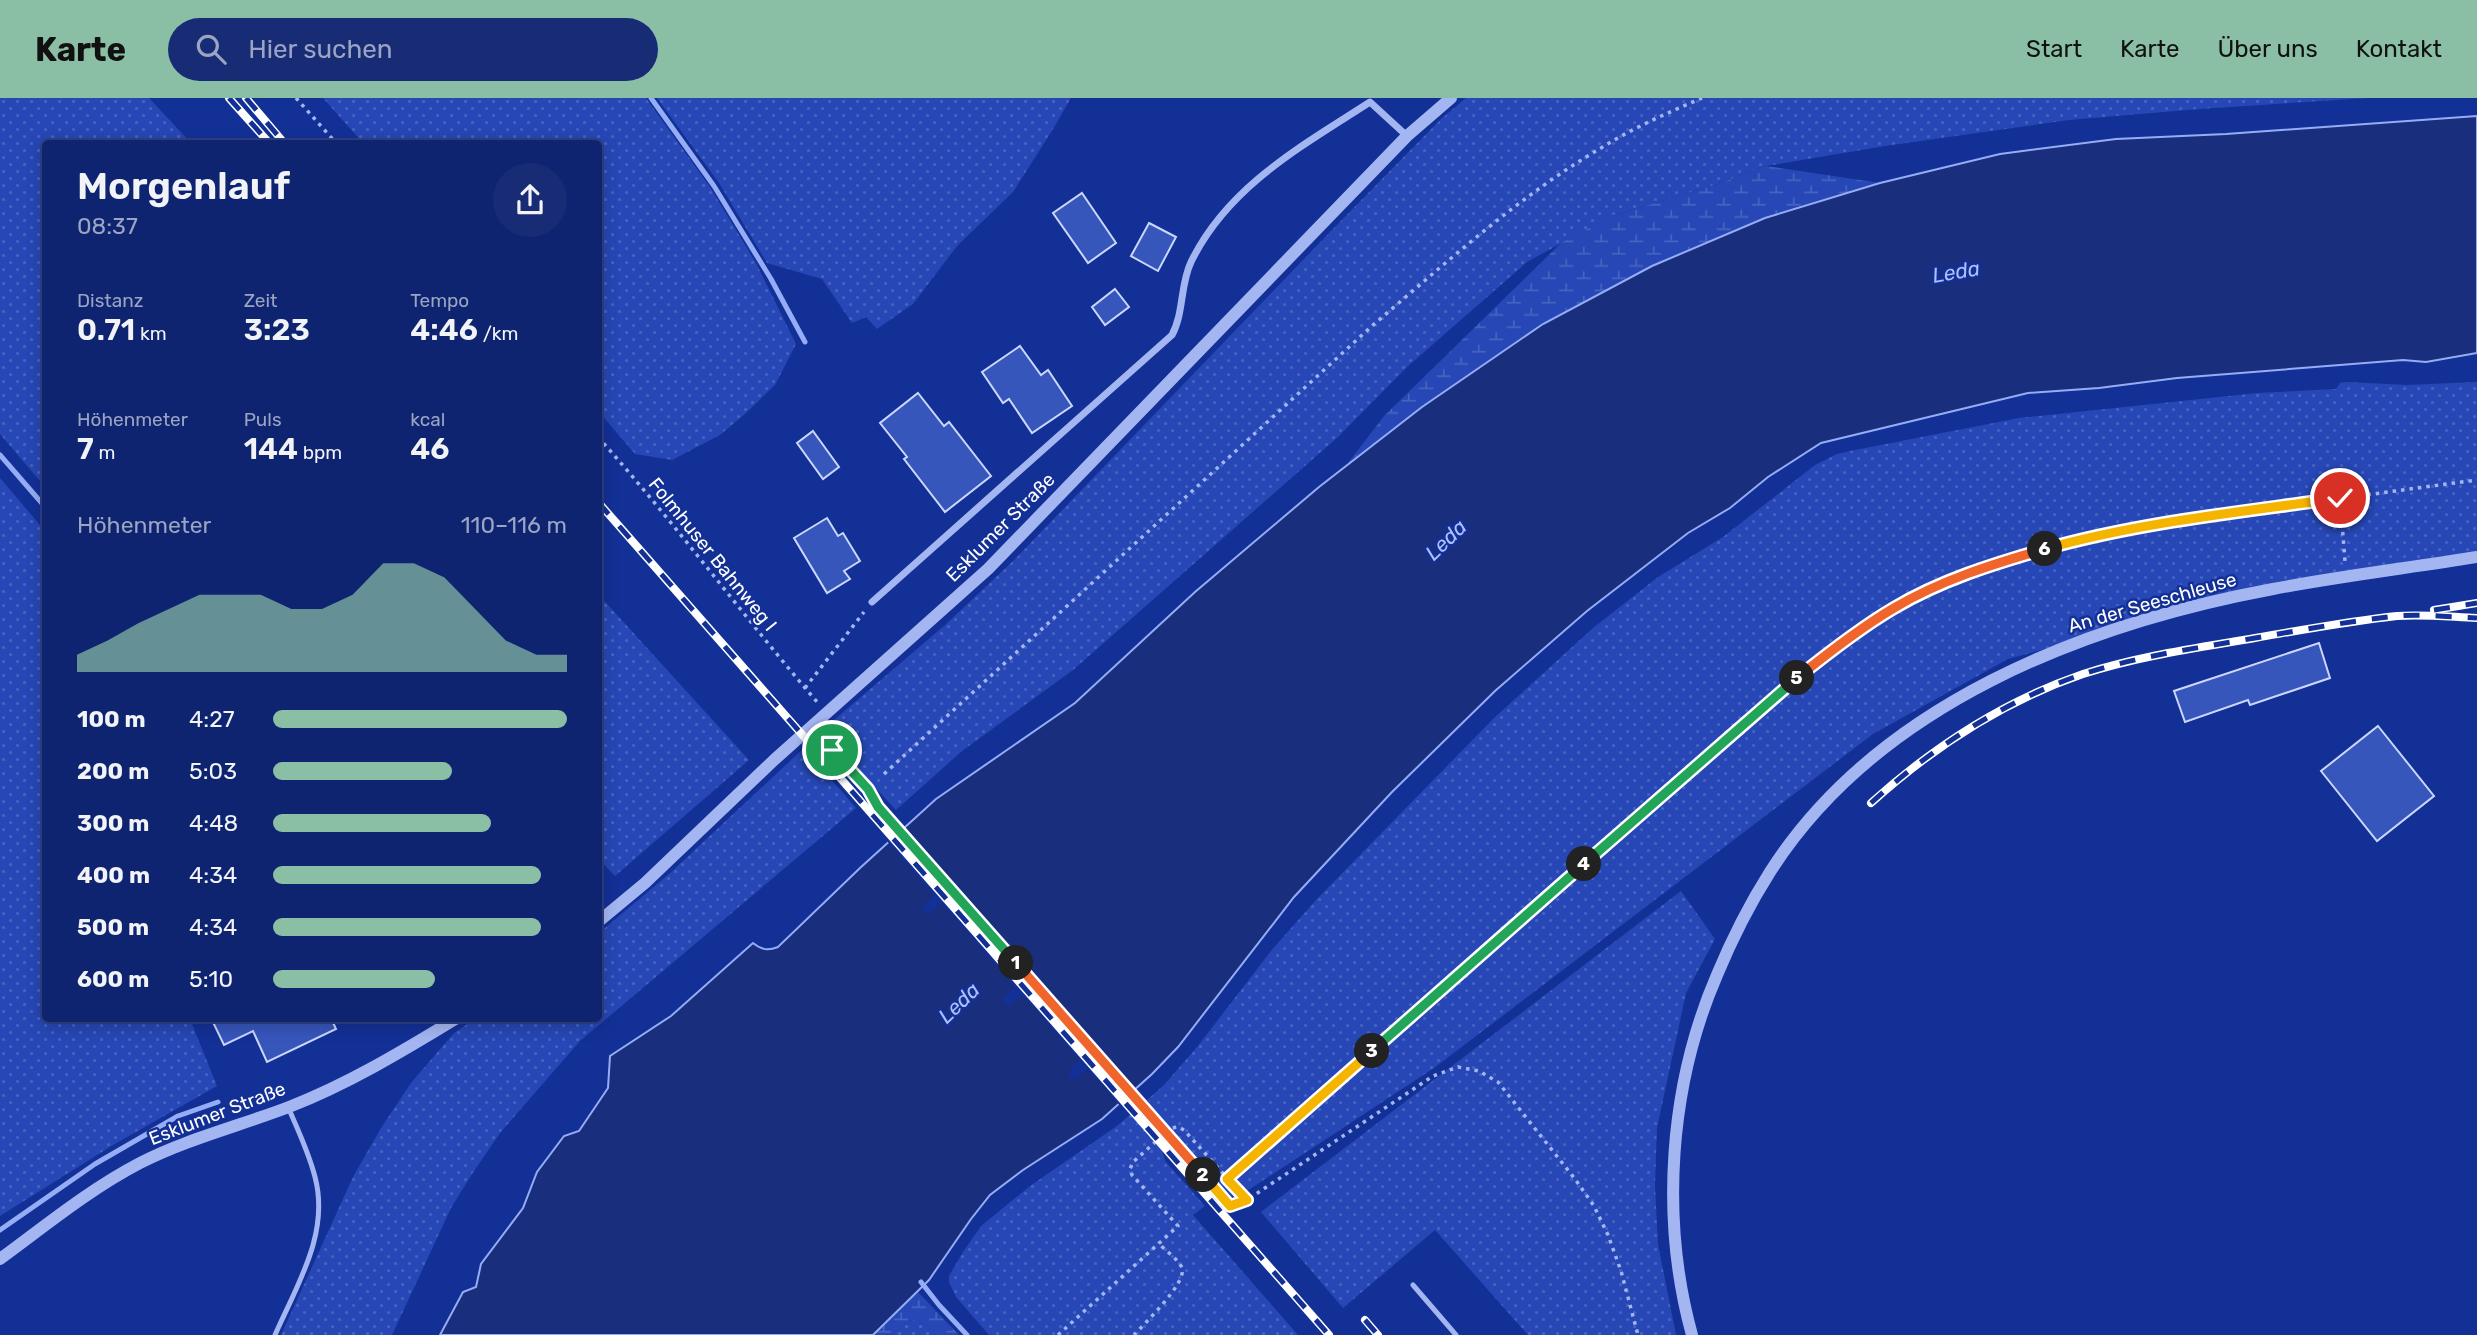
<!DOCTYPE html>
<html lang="de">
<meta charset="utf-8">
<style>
:root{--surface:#0e2470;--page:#172c75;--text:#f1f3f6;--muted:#9ba4c3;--line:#2e4183;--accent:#8abfa5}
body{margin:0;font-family:Rubik,sans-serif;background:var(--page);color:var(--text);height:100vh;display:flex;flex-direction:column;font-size:26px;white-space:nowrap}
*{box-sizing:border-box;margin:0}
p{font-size:23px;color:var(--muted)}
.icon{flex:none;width:38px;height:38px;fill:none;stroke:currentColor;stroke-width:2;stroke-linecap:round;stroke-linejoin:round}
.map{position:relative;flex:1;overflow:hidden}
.details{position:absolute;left:42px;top:42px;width:560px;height:882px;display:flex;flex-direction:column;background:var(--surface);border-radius:7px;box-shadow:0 4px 18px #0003,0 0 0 2px var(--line)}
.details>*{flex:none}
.pin{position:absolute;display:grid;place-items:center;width:60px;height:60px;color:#fff;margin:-30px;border:4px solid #fff;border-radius:50%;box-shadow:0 2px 7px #0007}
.km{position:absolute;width:35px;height:35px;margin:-18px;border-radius:50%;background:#222;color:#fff;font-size:19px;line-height:35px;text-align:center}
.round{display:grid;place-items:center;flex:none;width:74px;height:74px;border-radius:37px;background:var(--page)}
.summary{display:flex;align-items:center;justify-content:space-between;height:119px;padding:0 35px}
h1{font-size:38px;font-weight:600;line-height:52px}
.stats{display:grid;grid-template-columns:repeat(3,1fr);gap:10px;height:119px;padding:7px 35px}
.stats div{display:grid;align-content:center}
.stats b{font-size:30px;font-weight:600}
.stats small{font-size:19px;font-weight:400}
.stats p{font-size:19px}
.chart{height:196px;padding:14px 35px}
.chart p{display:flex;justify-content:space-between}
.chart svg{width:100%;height:126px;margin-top:7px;fill:var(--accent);opacity:.7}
ul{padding:0 35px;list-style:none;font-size:23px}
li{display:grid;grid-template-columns:112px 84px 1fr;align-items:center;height:52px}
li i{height:18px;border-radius:9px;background:var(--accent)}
header{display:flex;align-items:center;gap:42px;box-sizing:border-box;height:98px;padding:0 35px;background:var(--accent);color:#111}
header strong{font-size:33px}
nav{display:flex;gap:38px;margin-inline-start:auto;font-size:24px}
.search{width:490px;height:63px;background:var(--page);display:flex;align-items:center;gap:18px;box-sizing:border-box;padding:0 24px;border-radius:38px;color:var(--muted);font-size:26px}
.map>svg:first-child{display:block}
.grass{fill:url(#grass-dots)}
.wetland{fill:url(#wetland-marsh)}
.water{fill:#192e7d;stroke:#95adf6;stroke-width:2}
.pier{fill:#133096}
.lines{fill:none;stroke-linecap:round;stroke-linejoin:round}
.stream{stroke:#95adf6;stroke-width:5}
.building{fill:#3756bc;stroke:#cbd7fd;stroke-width:2}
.path{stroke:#a4b6f2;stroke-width:3.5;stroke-dasharray:3.5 5;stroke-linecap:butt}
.service{stroke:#a4b6f2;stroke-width:5}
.minor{stroke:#a4b6f2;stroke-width:7}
.tertiary{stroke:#a4b6f2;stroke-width:12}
.rail-casing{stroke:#fff;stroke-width:8}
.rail{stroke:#133096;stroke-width:5;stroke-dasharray:16;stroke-linecap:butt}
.split-1-casing{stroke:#fff;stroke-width:14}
.split-2-casing{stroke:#fff;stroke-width:14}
.split-3-casing{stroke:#fff;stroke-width:14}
.split-4-casing{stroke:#fff;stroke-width:14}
.split-5-casing{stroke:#fff;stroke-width:14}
.split-6-casing{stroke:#fff;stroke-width:14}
.split-7-casing{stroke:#fff;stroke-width:14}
.split-1{stroke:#22a559;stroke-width:9}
.split-2{stroke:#f0652b;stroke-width:9}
.split-3{stroke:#f5b400;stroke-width:9}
.split-4{stroke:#22a559;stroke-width:9}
.split-5{stroke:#22a559;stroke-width:9}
.split-6{stroke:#f0652b;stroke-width:9}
.split-7{stroke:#f5b400;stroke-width:9}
.labels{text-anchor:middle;stroke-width:5;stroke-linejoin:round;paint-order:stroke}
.street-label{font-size:19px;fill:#fff;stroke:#133096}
.water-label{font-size:21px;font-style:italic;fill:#b0c1f9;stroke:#133096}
</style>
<header>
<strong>Karte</strong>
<div class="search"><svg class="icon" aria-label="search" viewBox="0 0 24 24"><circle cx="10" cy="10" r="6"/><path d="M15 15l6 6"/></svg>Hier suchen</div>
<nav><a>Start</a><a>Karte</a><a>Über uns</a><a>Kontakt</a></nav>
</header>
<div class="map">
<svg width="2477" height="1237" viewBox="0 0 2477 1237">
<defs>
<pattern id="grass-dots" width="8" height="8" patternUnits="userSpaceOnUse" patternTransform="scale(1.75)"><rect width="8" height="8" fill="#2647b5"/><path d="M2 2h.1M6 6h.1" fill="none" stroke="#4763c0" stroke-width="1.8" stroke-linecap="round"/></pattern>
<pattern id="wetland-marsh" width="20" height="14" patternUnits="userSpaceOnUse" patternTransform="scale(1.75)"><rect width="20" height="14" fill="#2647b5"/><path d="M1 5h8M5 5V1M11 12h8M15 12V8" fill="none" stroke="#4763c0"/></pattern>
</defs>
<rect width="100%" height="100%" fill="#133096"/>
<g class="grass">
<polygon points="0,0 149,0 191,45 46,46 45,389 0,336"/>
<polygon points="323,0 646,0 710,89 756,165 796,246 775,287 746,315 720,337 672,362 635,356 599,314 598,46 363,45"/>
<polygon points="657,0 1071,0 1053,31 1013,94 957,148 913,206 877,231 866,219 852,225 822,181 767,165 719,85"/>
<polygon points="1466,0 2368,0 2199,11 2069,22 1885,48 1766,68 1718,86 1609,119 1527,164 1407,269 1338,339 1073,572 962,653 896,712 837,648 834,622 945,527 1014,462 1330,134 1441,21"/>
<polygon points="2347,284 2407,287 2477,284 2477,459 2271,491 2008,561 1873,636 1434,970 1238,1099 1232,1099 1225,1094 1175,1038 1162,1051 1165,1063 1205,1108 1193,1117 1298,1237 989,1237 956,1199 949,1184 949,1178 963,1154 981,1128 1030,1088 1117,1028 1164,987 1197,949 1271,853 1316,802 1493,621 1593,530 1658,479 1723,439 1815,367 1837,356 1850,353 2019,320 2257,295 2336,291 2340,285"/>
<polygon points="0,380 45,433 46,920 190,921 217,988 113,1047 0,1118"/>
<polygon points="598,496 749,662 615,778 599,761"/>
<polygon points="804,650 856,710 580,943 500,1035 472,1076 451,1110 392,1237 281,1237 353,1079 381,1030 411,985 454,935 475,921 598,920 599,835 669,776"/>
<polygon points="1681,793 1715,841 1686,895 1657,1030 1655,1087 1658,1146 1676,1237 1528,1237 1435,1132 1343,1210 1261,1114"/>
<polygon points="916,1222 922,1224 937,1237 891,1237 909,1223"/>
</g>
<g class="wetland">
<polygon points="1766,68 1880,85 1765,120 1652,168 1543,226 1422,309 1345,369 1384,318 1561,145 1609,119 1718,86"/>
<polygon points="904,1171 918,1194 959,1237 937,1237 922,1224 915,1222 909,1223 891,1237 833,1237"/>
</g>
<path class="water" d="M2477 18V255L2426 264 2403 262 2177 280 2099 290 2028 295 1821 345 1768 379 1730 410 1688 435 1587 513 1495 593 1392 694 1294 799 1178 949 1152 976 1102 1021 1023 1072 990 1097 971 1121 929 1182 873 1237H440L463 1194 476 1189 481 1166 523 1110 537 1074 564 1038 579 1033 608 990 610 958 671 918 753 845C762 852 768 853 778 849L860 770 936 701 1075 605 1195 494 1319 389 1422 309 1543 226 1652 168 1765 120 1880 85 2000 56 2116 41 2226 36Z"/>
<polygon class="pier" points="900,731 948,785 951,782 957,785 958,790 956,793 1029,877 1032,874 1038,876 1040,882 1037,885 1094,950 1097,947 1102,950 1105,955 1101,959 1135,997 1121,1009 1088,971 1075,982 1070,979 1068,974 1080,962 1023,897 1010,908 1005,906 1003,900 1015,889 942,805 929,817 924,814 922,809 934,797 886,742"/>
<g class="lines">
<g class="stream">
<polyline points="651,0 714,88 771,181 805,244"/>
<polyline points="0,357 46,410"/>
<polyline points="0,1132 95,1066 178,1018 218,1004"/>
<polyline points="921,1184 939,1207 967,1237"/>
</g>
</g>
<g class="building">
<polygon points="1082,95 1116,145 1088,165 1053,115"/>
<polygon points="1149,125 1176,139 1158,173 1131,158"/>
<polygon points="1115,191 1129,209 1105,227 1092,209"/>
<polygon points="1020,248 1041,277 1048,272 1072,308 1032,335 1009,301 1003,305 982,274"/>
<polygon points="918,295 944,328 949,324 991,378 945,414 904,361 907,359 880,325"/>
<polygon points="813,333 839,369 823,381 797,345"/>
<polygon points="827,420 838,438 843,435 860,463 844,473 850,481 827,495 794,440"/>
<polygon points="2319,545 2330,580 2250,607 2248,602 2185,624 2174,593"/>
<polygon points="2378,628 2434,698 2377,743 2321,673"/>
<polygon points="211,920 331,920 336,931 267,964 253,933 224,947"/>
</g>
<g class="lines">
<g class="path">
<polyline points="296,0 337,46"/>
<path d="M598 339C675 425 743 518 818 605"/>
<polyline points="2340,400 2345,463"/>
<polyline points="805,590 864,514"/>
<polyline points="831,633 832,651 868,690 878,709 1230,1108 1247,1102 1433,978 1458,969 1479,973 1498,984 1575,1081 1594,1108 1608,1137 1621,1173 1638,1237"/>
<path d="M884 676 1373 227C1446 165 1519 98 1601 50 1633 30 1667 15 1702 0"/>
<path d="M1227 1081 1775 597C1827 557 1878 516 1937 487 2024 446 2131 431 2225 417 2309 405 2393 393 2477 382"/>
<polyline points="1058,1237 1178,1128 1132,1077 1130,1071 1133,1064 1171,1030 1178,1029 1184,1032 1247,1102"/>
<path d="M1134 1237C1144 1226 1187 1185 1182 1170 1179 1162 1165 1152 1159 1146"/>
</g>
<g class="service">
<polyline points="1413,1187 1456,1237"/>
<path d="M275 1237C297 1187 330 1135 315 1079 309 1055 298 1032 288 1009"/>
</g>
<path class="minor" d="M872 504 1172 237C1184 215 1180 187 1191 164 1228 88 1302 48 1370 4L1407 38"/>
<g class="tertiary">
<polyline points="598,824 645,785 774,662 988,471 1407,38 1451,0"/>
<path d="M0 1161C45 1128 90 1091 140 1065 187 1041 239 1028 289 1009 348 986 403 953 457 920"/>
<path d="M1692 1237C1660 1121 1669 988 1717 877 1732 841 1749 807 1770 774 1877 606 2085 526 2273 491 2341 478 2409 470 2477 459"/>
</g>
<g class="rail-casing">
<g id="rail">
<polyline points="229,0 270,46"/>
<polyline points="246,0 285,46"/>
<polyline points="598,404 1329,1237"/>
<polyline points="2434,512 2477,505"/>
<path d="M1871 705C1932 650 2004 603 2083 576 2139 558 2197 550 2255 540 2302 532 2350 523 2397 518 2423 516 2451 519 2477 520"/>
<polyline points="1365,1222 1378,1237"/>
</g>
</g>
<use href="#rail" class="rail"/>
</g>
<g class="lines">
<g class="split-1-casing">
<polyline id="split-1" points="832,652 868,691 878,709 1016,865"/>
</g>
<g class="split-2-casing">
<polyline id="split-2" points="1016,865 1203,1077"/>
</g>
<g class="split-3-casing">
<polyline id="split-3" points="1203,1077 1230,1108 1247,1102 1227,1081 1372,953"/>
</g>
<g class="split-4-casing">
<polyline id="split-4" points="1372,953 1584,766"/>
</g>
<g class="split-5-casing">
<polyline id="split-5" points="1584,766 1797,580"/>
</g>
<g class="split-6-casing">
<path id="split-6" d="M1797 580C1828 555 1860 530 1894 510 1941 482 1993 466 2045 451"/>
</g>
<g class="split-7-casing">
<path id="split-7" d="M2045 451C2141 424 2242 414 2340 400"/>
</g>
<use href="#split-1" class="split-1"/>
<use href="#split-2" class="split-2"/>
<use href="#split-3" class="split-3"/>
<use href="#split-4" class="split-4"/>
<use href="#split-5" class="split-5"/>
<use href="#split-6" class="split-6"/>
<use href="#split-7" class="split-7"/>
</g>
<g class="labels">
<g class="street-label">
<text transform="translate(1000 429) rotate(-45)" y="7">Esklumer Straße</text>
<text transform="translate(713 456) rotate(51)" y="7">Folmhuser Bahnweg I</text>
<text transform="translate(2152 504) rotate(-16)" y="7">An der Seeschleuse</text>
<text transform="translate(217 1015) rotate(-21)" y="7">Esklumer Straße</text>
</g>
<g class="water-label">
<text transform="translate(1956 174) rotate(-10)" y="7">Leda</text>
<text transform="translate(1446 442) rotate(-44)" y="7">Leda</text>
<text transform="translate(959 905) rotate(-44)" y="7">Leda</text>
</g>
</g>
</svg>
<div class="pin" style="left:832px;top:652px;background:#1e9e55"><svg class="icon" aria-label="arrive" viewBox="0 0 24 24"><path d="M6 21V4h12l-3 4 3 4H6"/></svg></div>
<div class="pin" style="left:2340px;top:400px;background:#d93025"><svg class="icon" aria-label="check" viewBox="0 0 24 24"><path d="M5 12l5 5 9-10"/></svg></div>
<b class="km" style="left:1016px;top:865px">1</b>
<b class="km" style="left:1203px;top:1077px">2</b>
<b class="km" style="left:1372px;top:953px">3</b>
<b class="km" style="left:1584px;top:766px">4</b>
<b class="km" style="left:1797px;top:580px">5</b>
<b class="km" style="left:2045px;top:451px">6</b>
<section class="details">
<div class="summary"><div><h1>Morgenlauf</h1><p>08:37</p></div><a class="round"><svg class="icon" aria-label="share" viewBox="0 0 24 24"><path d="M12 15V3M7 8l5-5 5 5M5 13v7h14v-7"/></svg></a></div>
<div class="stats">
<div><p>Distanz</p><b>0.71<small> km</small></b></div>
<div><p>Zeit</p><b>3:23</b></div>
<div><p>Tempo</p><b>4:46<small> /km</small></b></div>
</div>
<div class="stats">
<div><p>Höhenmeter</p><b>7<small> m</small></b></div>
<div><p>Puls</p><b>144<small> bpm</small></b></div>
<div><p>kcal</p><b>46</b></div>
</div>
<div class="chart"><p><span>Höhenmeter</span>110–116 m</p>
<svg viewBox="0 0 160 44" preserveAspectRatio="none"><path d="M0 44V38L10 33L20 27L30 22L40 17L50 17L60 17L70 22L80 22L90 17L100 6L110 6L120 11L130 22L140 33L150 38L160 38V44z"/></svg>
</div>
<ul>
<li><b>100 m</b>4:27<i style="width:100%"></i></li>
<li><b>200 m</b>5:03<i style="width:61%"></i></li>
<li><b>300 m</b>4:48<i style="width:74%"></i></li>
<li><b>400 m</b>4:34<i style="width:91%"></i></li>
<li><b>500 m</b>4:34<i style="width:91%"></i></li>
<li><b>600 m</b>5:10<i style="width:55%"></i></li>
</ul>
</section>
</div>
